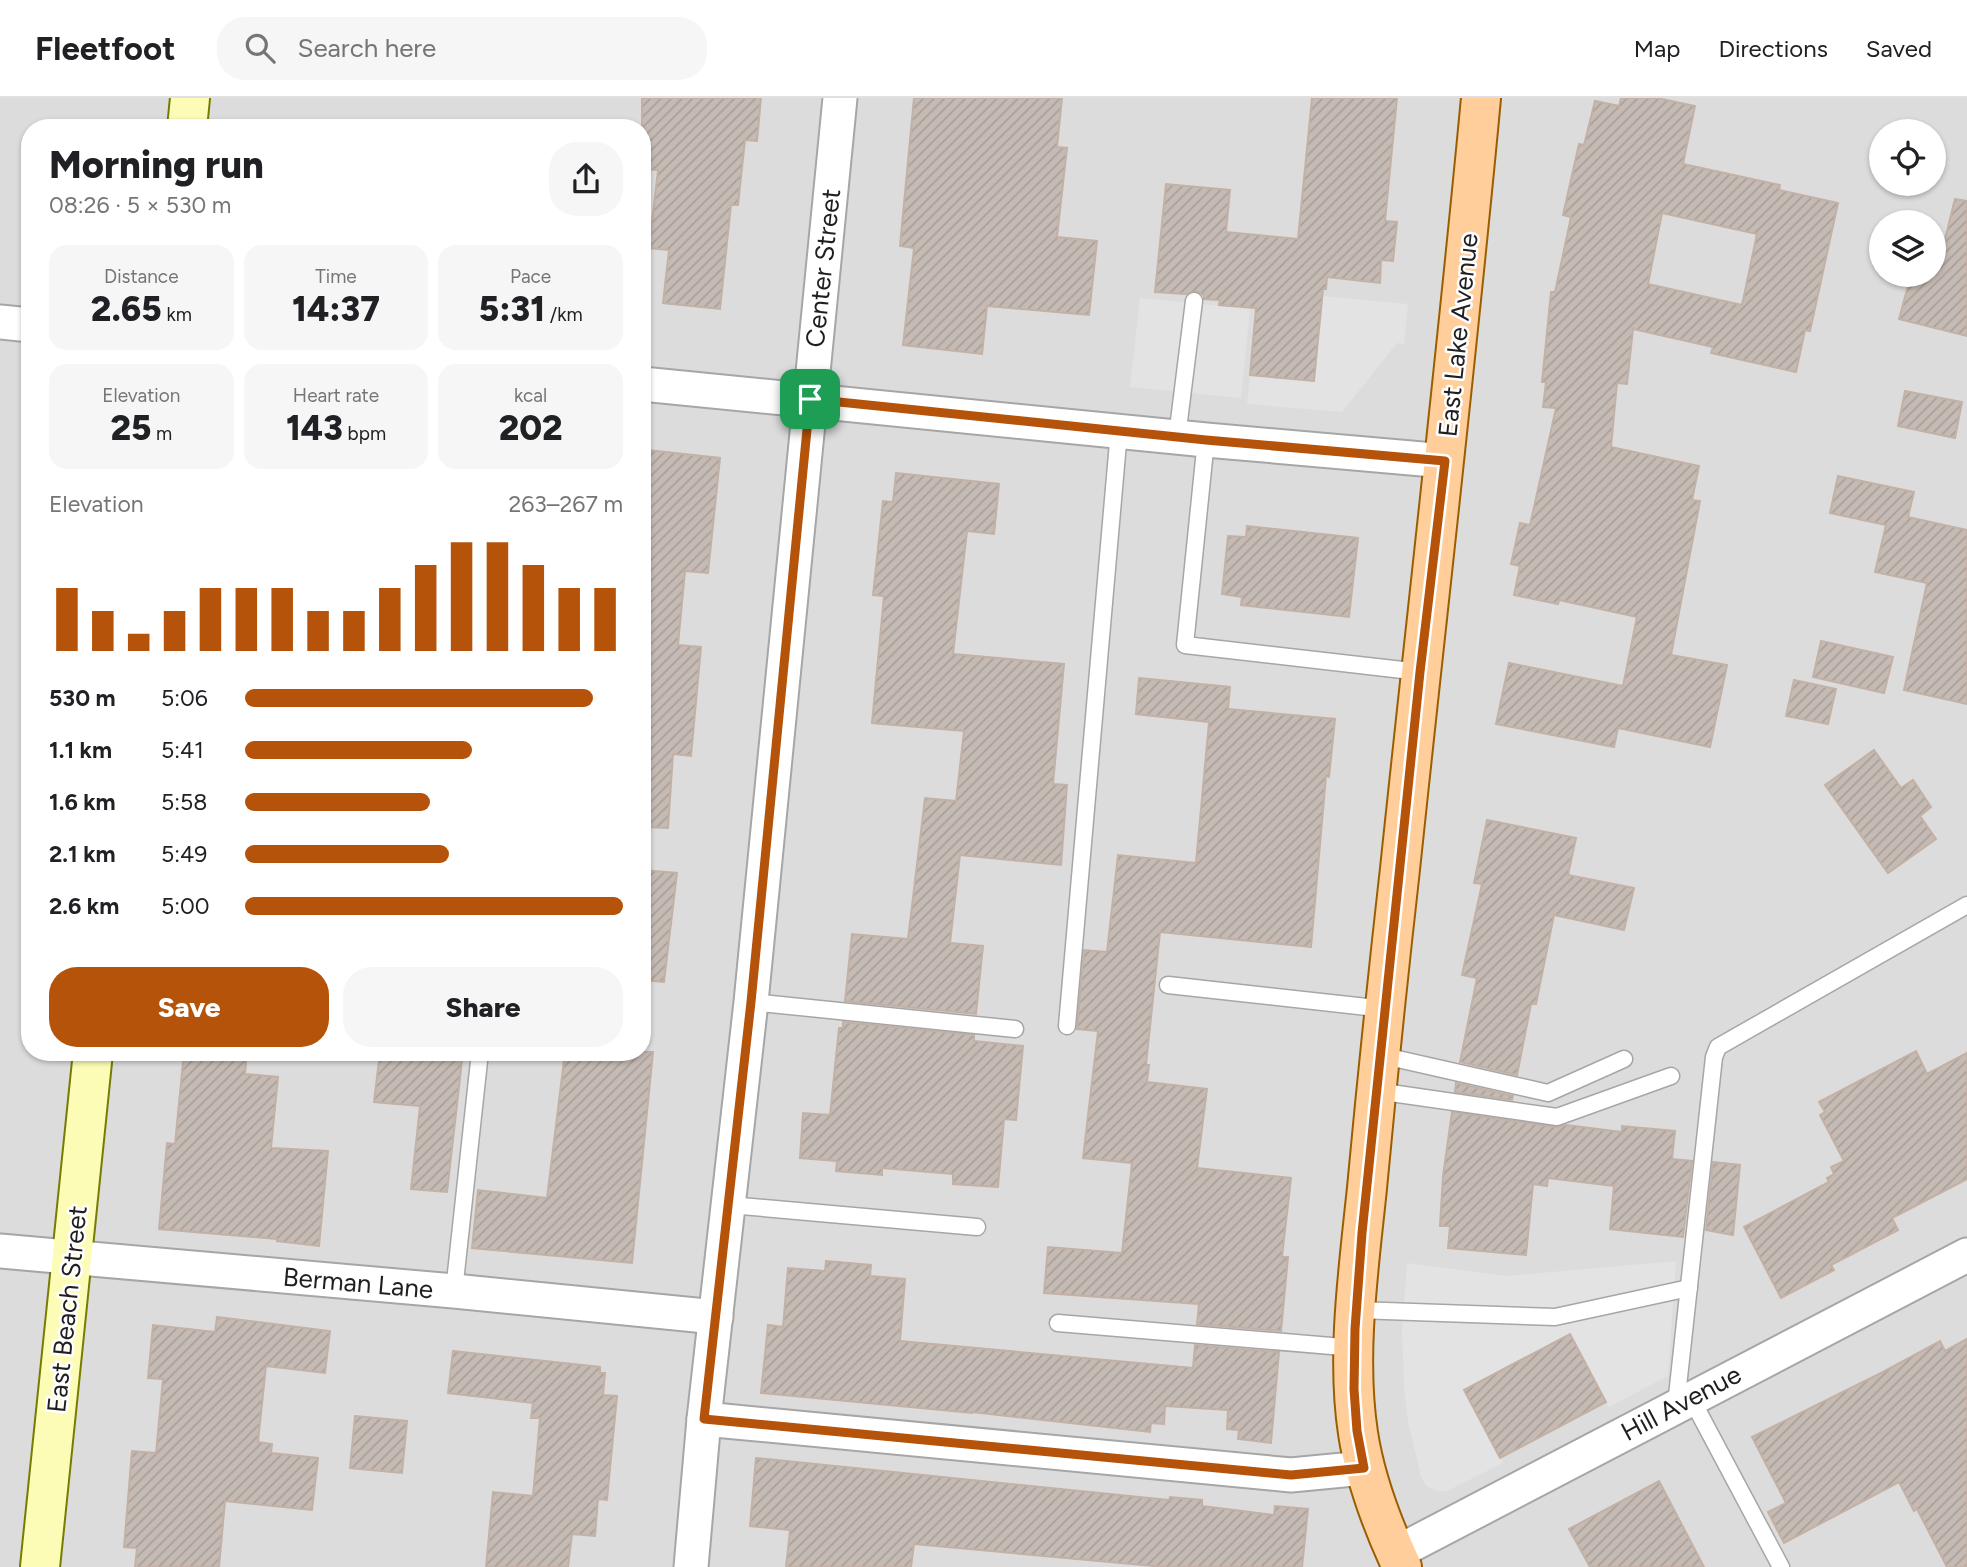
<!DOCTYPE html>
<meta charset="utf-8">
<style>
:root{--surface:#fff;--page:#f6f6f6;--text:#202124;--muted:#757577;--line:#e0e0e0;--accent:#b45309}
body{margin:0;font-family:Figtree,sans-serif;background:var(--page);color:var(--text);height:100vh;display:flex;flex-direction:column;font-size:26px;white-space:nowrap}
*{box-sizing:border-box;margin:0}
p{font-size:23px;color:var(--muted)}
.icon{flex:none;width:38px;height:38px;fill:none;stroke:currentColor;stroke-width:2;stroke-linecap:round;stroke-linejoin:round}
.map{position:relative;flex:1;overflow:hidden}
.sheet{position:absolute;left:21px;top:21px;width:630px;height:942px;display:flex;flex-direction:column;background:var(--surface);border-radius:28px;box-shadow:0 2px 5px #0004}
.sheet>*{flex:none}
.fabs{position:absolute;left:1869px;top:21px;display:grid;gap:14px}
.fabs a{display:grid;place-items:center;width:77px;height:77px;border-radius:50%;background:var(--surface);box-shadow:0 2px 5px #0004;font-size:35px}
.pin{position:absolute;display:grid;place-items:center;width:60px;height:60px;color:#fff;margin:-30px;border-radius:14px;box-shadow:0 4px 10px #0006}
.round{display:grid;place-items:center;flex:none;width:74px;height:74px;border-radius:28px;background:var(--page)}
.overview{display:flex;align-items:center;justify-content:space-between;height:119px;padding:0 28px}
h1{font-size:38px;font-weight:800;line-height:52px}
.stats{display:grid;grid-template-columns:repeat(3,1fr);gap:10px;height:119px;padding:7px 28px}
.stats div{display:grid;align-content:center;border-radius:18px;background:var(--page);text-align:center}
.stats b{font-size:35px;font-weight:800}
.stats small{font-size:19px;font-weight:400}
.stats p{font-size:19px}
.chart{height:196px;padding:14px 28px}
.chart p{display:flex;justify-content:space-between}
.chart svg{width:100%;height:126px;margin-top:7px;stroke:var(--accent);stroke-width:6}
.button{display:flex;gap:14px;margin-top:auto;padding:14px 28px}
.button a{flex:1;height:80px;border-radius:28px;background:var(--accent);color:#fff;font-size:28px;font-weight:800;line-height:80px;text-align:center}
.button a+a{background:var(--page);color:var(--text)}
ul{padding:0 28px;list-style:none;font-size:23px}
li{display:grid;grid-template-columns:112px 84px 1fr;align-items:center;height:52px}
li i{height:18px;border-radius:9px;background:var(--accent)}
header{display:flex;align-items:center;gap:42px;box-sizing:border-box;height:98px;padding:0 35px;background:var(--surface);border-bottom:2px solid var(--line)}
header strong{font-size:33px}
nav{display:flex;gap:38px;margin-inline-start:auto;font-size:24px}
.search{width:490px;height:63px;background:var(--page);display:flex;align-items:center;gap:18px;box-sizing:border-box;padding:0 24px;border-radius:28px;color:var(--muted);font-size:26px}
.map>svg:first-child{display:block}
.residential{fill:#dddcdc;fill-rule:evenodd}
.parking{fill:#e3e3e3}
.building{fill:url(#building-hatch);stroke:#c3b1a6;stroke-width:2;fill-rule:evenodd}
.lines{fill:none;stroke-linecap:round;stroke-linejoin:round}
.lane-casing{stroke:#a6a6a6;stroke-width:19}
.street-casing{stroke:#a6a6a6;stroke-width:37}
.secondary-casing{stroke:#767c00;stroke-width:42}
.primary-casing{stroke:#9a5e00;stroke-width:42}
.lane{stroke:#fff;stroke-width:16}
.street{stroke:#fff;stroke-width:33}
.secondary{stroke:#fcfcb6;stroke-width:38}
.primary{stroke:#ffce9b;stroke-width:38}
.route-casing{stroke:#fff;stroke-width:14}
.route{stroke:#b45309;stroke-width:9}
.labels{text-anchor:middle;stroke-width:5;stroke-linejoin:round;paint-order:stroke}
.street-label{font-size:26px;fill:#1f1f1f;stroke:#fff}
</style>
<header>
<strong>Fleetfoot</strong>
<div class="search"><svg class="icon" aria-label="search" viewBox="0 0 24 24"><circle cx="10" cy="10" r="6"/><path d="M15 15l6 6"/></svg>Search here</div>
<nav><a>Map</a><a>Directions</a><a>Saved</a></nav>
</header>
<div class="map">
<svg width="1967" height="1469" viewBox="0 0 1967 1469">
<defs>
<pattern id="building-hatch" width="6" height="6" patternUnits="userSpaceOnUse" patternTransform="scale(1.75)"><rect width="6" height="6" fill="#c5bbb4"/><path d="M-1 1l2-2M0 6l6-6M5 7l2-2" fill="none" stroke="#a9a09a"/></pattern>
</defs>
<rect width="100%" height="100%" fill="#f0ece5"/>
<path class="residential" d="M0 0H1967V1469H0ZM30 30H642V954H30ZM1881 33H1934V86H1881ZM1881 124H1934V177H1881Z"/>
<g class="parking">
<polygon points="1322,198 1408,206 1404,246 1397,245 1342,314 1247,306 1250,277 1314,283"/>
<polygon points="1140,200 1250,211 1241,300 1130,289"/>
<polygon points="1676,1163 1668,1278 1609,1309 1570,1236 1465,1291 1503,1365 1447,1393 1436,1393 1426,1388 1421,1379 1408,1323 1404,1291 1402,1232 1407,1165 1507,1178"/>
</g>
<g class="building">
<polygon points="642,0 761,0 757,43 745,42 738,107 731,107 720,211 663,205 669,152 649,150 658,72 642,71"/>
<polygon points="914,0 1062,0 1057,49 1067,50 1057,139 1097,143 1089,217 987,208 982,256 903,247 914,150 900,148"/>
<polygon points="1312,0 1397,0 1385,123 1397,124 1393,163 1381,162 1380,185 1327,179 1326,191 1323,191 1314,283 1250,277 1256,210 1219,207 1220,202 1204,201 1204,197 1196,193 1186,196 1155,194 1166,86 1230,92 1226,134 1298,141"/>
<path d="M1621 0H1657L1695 8 1683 66 1780 87 1779 92 1838 105 1810 233 1805 232 1796 274 1711 255 1713 249 1633 231 1627 286 1617 285 1611 349 1699 368 1692 402 1700 403 1671 557 1727 567 1710 649 1618 630 1614 649 1496 626 1509 565 1623 588 1637 519 1559 502 1558 506 1514 497 1520 468 1511 466 1520 425 1530 427 1556 310 1543 309 1546 284H1542L1551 194H1555L1571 119 1563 117 1579 46 1584 47 1595 3 1619 8ZM1662 115 1757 136 1742 207 1648 186Z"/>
<polygon points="1955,101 1967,103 1967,238 1899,221 1911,177 1936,177"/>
<polygon points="1905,293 1962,304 1955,340 1898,328"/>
<polygon points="647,352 720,360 708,475 685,473 678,547 701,549 691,658 673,656 668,730 642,729 642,399"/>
<polygon points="896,375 999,386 994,436 967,433 953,556 1064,566 1053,686 1067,687 1061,767 960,757 950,845 983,848 976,916 845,903 852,836 908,841 925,700 956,703 964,633 872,625 884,498 873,497 883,403 893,404"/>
<polygon points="1838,378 1914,394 1908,419 1967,432 1967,606 1904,592 1927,485 1875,474 1886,427 1830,415"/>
<polygon points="1247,428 1358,440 1349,519 1241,507 1242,499 1222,496 1228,438 1246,439"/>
<polygon points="1821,543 1893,559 1884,595 1813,579"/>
<polygon points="1139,580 1230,589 1228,611 1335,621 1329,679 1326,678 1311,849 1160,834 1146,967 1149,967 1147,984 1207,991 1197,1070 1291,1080 1282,1159 1288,1159 1281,1233 1197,1226 1199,1206 1044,1195 1048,1149 1122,1155 1132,1065 1083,1060 1098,933 1077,931 1084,852 1107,854 1118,757 1196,765 1209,624 1136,616"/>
<polygon points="1794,582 1836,591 1828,626 1786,618"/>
<polygon points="1874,652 1901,690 1913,682 1931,709 1920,718 1936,741 1888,775 1825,687"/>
<polygon points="1487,722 1576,740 1568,777 1634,790 1624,832 1554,817 1536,906 1531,906 1517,977 1460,964 1477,880 1462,877 1482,786 1474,785"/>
<polygon points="642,772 677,775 664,884 642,882"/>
<polygon points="843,924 974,937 974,943 1023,948 1016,1022 1004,1021 998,1089 953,1086 953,1076 882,1070 882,1077 836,1073 837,1063 800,1060 803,1015 830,1017 839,930 843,930"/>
<polygon points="1916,953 1927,976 1967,955 1967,1081 1892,1120 1898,1132 1831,1167 1834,1172 1781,1200 1744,1129 1829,1084 1827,1080 1834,1076 1831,1069 1844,1063 1820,1017 1825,1014 1819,1004"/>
<polygon points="184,954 247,954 245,976 278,979 271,1050 328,1053 319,1148 277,1143 277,1141 159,1131 167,1045 175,1046"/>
<polygon points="380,954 463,954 447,1094 411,1091 420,1008 374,1004"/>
<polygon points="565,954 653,954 632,1165 472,1150 478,1092 547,1100"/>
<polygon points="1456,985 1513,998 1512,1002 1455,994"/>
<polygon points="1452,1014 1556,1029 1566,1027 1622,1034 1622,1028 1675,1033 1672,1061 1692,1063 1683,1139 1610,1131 1614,1088 1548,1080 1547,1088 1533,1086 1526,1157 1448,1150 1450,1128 1440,1128 1443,1078"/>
<polygon points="1713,1064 1740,1067 1733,1137 1706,1132"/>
<polygon points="826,1163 871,1167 870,1178 905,1181 900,1243 1193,1270 1195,1247 1279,1254 1271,1345 1238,1341 1239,1332 1227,1331 1228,1312 1165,1308 1164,1326 1151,1325 1150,1334 972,1314 972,1315 761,1295 768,1227 783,1229 788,1170 825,1173"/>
<polygon points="217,1219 330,1233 325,1275 266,1268 258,1344 272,1346 271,1355 318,1360 312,1412 225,1403 219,1469 135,1469 137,1450 124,1449 132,1353 156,1355 163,1281 148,1280 153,1227 215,1234"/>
<polygon points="1570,1236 1606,1304 1500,1360 1464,1292"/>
<polygon points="1967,1241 1967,1469 1947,1469 1917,1411 1914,1413 1899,1384 1784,1445 1768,1414 1786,1405 1752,1339 1883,1274 1940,1243 1945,1253"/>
<polygon points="453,1253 600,1269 600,1275 605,1275 603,1297 617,1298 607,1402 598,1401 595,1438 572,1436 568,1469 486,1469 493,1394 533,1398 540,1320 531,1320 533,1305 448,1295"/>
<polygon points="355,1318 407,1323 402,1375 350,1370"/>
<polygon points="756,1360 1169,1402 1170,1399 1202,1402 1202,1408 1274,1417 1275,1408 1308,1411 1302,1469 1164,1469 914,1446 911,1469 786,1469 790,1432 750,1428"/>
<polygon points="1659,1383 1704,1469 1590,1469 1569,1431"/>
</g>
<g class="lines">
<g class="lane-casing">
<g id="lane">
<polyline points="1177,339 1194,203"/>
<polyline points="1206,342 1185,547 1420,574"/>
<polyline points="1168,887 1385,911"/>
<polyline points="751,904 1015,931"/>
<polyline points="1067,928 1119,333"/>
<polyline points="1380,957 1548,995 1624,961"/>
<polyline points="1377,993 1557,1019 1671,978"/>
<polyline points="730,1107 977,1129"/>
<polyline points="454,1193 480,954"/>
<polyline points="1357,1212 1555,1219 1689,1190"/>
<polyline points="1058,1225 1355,1250"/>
<polyline points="1691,1300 1781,1469"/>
<polyline points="1676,1307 1714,959 1718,949 1967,807"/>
</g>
</g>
<g class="street-casing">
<g id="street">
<polyline points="0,224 30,227"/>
<polyline points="642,286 1206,342 1445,363"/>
<polyline points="0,1153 454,1193 716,1219"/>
<polyline points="704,1321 1291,1377 1364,1370"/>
<polyline points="1396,1455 1967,1157"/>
<polyline points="691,1469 704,1321 751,904 840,0"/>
</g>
</g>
<g class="secondary-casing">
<g id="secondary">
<polyline points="187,30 190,0"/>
<polyline points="40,1469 93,954"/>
</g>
</g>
<g class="primary-casing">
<path id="primary" d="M1402 1469C1382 1426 1365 1382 1358 1335 1346 1257 1359 1168 1367 1090 1377 983 1388 877 1400 771 1427 514 1457 257 1481 0"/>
</g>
<use href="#lane" class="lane"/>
<use href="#street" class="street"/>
<use href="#secondary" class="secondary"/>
<use href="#primary" class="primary"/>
</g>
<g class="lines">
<g class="route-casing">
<polygon id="route" points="810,301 1206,342 1445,363 1420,574 1362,1135 1355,1231 1354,1291 1357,1333 1364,1370 1291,1377 704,1321 751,904"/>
</g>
<use href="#route" class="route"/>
</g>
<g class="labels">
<g class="street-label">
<text transform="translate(823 170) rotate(-84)" y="9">Center Street</text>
<text transform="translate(1458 237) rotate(-84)" y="9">East Lake Avenue</text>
<text transform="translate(358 1185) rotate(5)" y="9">Berman Lane</text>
<text transform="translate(67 1211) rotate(-84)" y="9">East Beach Street</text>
<text transform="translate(1681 1305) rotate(-28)" y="9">Hill Avenue</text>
</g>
</g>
</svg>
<div class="fabs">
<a><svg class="icon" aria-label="locate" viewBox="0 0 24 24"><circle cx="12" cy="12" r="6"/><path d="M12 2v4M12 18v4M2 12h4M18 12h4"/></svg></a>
<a><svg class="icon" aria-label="layers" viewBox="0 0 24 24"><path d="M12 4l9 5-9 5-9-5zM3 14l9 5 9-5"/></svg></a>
</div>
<div class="pin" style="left:810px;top:301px;background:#1e9e55"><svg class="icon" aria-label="arrive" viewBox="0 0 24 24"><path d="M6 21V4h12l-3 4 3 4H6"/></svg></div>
<section class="sheet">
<div class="overview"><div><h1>Morning run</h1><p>08:26 · 5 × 530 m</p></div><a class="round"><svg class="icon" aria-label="share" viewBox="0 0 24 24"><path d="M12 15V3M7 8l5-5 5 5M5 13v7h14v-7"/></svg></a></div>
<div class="stats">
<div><p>Distance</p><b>2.65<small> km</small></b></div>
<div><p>Time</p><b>14:37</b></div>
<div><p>Pace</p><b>5:31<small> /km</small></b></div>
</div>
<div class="stats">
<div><p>Elevation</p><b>25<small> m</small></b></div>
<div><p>Heart rate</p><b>143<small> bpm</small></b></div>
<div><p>kcal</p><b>202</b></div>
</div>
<div class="chart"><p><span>Elevation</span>263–267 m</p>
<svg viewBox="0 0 160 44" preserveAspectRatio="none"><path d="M5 44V22M15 44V30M25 44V38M35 44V30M45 44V22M55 44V22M65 44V22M75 44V30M85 44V30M95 44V22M105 44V14M115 44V6M125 44V6M135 44V14M145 44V22M155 44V22"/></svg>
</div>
<ul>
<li><b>530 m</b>5:06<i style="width:92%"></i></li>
<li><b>1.1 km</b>5:41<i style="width:60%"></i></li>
<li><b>1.6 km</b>5:58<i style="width:49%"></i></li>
<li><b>2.1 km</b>5:49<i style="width:54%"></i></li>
<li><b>2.6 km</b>5:00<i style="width:100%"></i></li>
</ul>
<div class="button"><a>Save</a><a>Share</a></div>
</section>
</div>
